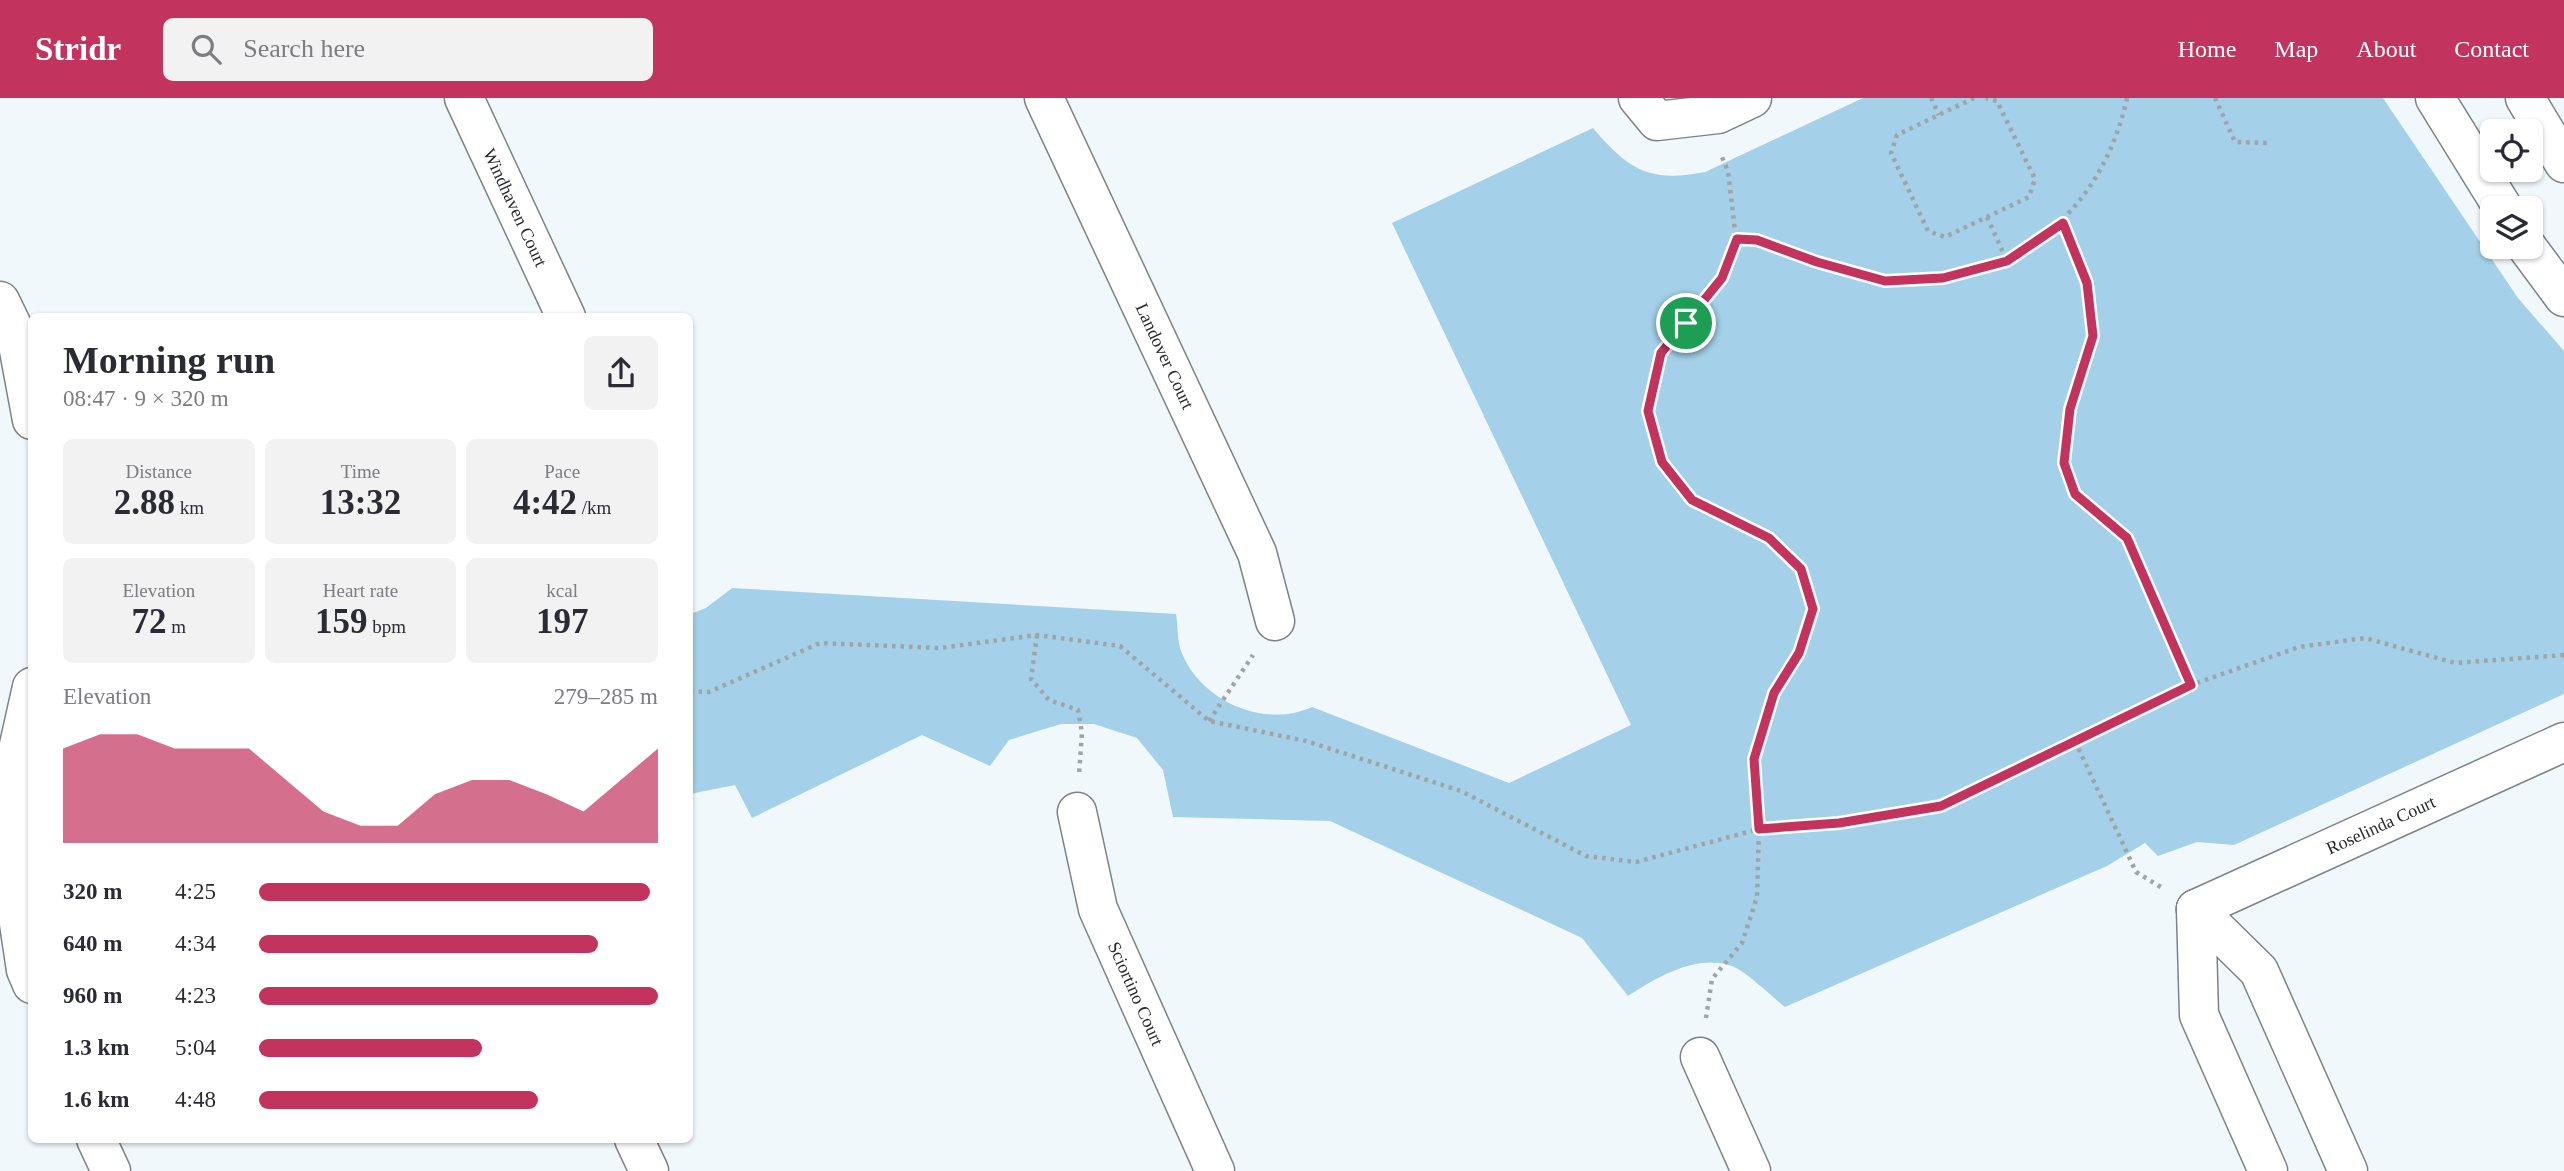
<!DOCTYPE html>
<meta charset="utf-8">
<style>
:root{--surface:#fff;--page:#f2f2f3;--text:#2b2b33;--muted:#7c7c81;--accent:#c2335d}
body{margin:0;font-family:"Times New Roman",serif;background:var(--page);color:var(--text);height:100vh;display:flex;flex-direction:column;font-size:26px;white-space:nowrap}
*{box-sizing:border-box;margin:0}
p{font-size:23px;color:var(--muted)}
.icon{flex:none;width:38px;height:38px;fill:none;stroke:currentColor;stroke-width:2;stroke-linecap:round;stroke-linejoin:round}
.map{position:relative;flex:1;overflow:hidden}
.side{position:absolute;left:28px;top:215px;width:665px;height:830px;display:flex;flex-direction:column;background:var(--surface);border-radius:10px;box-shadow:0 2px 5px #0004}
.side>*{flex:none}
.fabs{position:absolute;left:2480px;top:21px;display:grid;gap:14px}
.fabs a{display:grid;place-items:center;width:63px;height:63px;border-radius:10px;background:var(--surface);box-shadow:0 2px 5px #0004;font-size:35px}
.pin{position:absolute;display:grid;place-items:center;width:60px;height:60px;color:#fff;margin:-30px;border:4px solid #fff;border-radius:50%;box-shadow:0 2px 7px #0007}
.round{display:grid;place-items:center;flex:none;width:74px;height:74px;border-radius:10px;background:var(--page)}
.summary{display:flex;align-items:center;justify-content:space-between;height:119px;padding:0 35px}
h1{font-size:38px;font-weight:800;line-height:52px}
.stats{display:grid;grid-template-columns:repeat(3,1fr);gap:10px;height:119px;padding:7px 35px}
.stats div{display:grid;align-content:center;border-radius:10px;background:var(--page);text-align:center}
.stats b{font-size:35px;font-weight:800}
.stats small{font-size:19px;font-weight:400}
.stats p{font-size:19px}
.chart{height:196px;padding:14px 35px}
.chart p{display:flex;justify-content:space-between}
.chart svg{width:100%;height:126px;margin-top:7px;fill:var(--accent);opacity:.7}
ul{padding:0 35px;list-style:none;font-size:23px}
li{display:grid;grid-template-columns:112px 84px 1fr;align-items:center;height:52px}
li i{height:18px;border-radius:9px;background:var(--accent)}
header{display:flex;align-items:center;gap:42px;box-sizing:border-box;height:98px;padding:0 35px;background:var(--accent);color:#fff}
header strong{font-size:33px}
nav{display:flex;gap:38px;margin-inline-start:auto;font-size:24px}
.search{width:490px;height:63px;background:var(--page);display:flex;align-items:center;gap:18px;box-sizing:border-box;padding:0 24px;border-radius:10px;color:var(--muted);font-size:26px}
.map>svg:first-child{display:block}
.green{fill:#a4d1e9}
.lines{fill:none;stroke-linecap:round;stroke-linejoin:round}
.street-casing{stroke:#7c8386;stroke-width:41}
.secondary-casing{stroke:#7c8386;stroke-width:41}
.path{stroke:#9fa4a7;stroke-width:4.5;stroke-dasharray:3.5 5;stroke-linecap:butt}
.street{stroke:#fff;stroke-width:38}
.secondary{stroke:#fff;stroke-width:38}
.route-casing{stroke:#fff;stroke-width:14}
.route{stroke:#c2335d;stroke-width:9}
.labels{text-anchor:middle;stroke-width:7;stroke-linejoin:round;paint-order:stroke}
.street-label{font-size:18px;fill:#282a2c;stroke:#fff}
</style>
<header>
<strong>Stridr</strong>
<div class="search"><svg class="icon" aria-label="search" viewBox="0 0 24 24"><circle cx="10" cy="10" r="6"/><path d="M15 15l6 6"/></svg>Search here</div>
<nav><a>Home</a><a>Map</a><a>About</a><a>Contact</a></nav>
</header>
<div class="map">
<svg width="2564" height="1073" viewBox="0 0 2564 1073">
<rect width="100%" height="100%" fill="#f1f8fc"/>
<path class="green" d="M1863 0H2383L2518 200 2564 253V596L2234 747 2197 744 2158 758 2145 745 2107 768 1785 909C1771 898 1747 874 1732 868 1697 855 1655 880 1628 898L1582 840 1330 723 1173 719 1163 672 1137 640 1094 626H1061L1009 642 990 668 922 637 752 720 735 687 690 696V516L706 510 732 490 1176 516C1178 527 1177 543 1181 553 1200 603 1264 631 1312 609L1509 685 1631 627 1392 125 1593 30C1629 72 1649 85 1705 74Z"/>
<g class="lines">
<g class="street-casing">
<g id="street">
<path id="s1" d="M464 0 566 219"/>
<path id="s2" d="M1044 0 1257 455 1275 523"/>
<polyline points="1638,0 1657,23 1718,16 1752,0"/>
<polyline points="0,203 16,236 32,322"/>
<polyline points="32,589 11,683 11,772 26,872 32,886"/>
<path id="s3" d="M1077 714 1098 811 1215 1073"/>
<path id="s4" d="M2196 811 2564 644"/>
<polyline points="2196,811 2259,873 2348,1073"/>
<polyline points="2196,811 2199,917 2268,1073"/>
<polyline points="1700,959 1751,1073"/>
<polyline points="96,1041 111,1073"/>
<polyline points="634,1041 649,1073"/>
</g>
</g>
<g class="secondary-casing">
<g id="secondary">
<polyline points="2435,0 2503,110"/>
<polyline points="2525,0 2564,65"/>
<polyline points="2527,149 2564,199"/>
</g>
</g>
<g class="path">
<polyline points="1931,0 1939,17"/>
<polyline points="1974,0 1897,37 1891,55 1928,133 1945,139 2029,99 2035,81 1997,3 1986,0"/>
<polyline points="2215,0 2235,44 2270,45"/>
<polyline points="1987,119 2007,163"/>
<polyline points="2063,125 2087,185 2093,238 2070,311 2064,364 2075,396 2127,440 2191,587"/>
<path d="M1736 141C1787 142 1833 176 1884 183 1896 185 1909 182 1921 181 2029 176 2104 104 2127 0"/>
<polyline points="1037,537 1031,581 1049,602 1078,612 1082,635 1079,676"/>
<polyline points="690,593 709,594 820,545 940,550 1037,537 1120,548 1209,623 1306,643 1461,693 1586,758 1636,764 1759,731 1839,725 1941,708 2191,587 2299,549 2365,540 2455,565 2564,557"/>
<polyline points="1209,623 1253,557"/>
<polyline points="2075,643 2136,774 2164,791"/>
<polyline points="1706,920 1712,881 1742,845 1757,799 1759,731 1754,661 1774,595 1799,555 1813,511 1801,471 1769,440 1692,403 1662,364 1649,313 1661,255 1722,180 1736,141 1728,73 1721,57"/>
</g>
<use href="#street" class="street"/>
<use href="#secondary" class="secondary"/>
</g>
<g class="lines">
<g class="route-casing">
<polygon id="route" points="2063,125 2087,185 2093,238 2070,311 2064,365 2075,396 2127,440 2191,587 1941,708 1839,725 1759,731 1754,661 1774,595 1799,555 1813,511 1801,471 1769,440 1692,402 1662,364 1648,313 1661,255 1722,180 1737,141 1757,142 1817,164 1885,183 1943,180 2007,163"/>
</g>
<use href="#route" class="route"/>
</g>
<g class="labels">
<g class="street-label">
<text dy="6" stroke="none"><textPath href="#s1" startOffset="121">Windhaven Court</textPath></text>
<text dy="6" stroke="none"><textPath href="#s2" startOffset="285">Landover Court</textPath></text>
<text dy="6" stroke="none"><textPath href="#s4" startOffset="203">Roselinda Court</textPath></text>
<text dy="6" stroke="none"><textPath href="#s3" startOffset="192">Sciortino Court</textPath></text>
</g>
</g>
</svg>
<div class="fabs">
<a><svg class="icon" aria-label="locate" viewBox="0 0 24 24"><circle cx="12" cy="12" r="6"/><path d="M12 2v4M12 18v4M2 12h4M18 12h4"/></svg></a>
<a><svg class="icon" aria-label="layers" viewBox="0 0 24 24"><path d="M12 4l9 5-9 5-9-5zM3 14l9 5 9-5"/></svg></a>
</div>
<div class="pin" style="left:1686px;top:225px;background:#1e9e55"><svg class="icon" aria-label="arrive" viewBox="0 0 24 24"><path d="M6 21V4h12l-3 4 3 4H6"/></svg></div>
<section class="side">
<div class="summary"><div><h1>Morning run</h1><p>08:47 · 9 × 320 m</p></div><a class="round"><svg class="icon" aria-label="share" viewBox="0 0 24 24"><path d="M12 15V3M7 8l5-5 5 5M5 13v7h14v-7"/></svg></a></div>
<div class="stats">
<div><p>Distance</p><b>2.88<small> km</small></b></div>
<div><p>Time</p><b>13:32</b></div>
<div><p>Pace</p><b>4:42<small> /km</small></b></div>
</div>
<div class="stats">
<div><p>Elevation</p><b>72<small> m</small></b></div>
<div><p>Heart rate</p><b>159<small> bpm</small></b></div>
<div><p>kcal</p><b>197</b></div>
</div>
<div class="chart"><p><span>Elevation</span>279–285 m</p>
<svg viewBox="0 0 160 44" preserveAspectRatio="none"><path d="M0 44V11L10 6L20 6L30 11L40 11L50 11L60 22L70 33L80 38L90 38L100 27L110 22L120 22L130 27L140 33L150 22L160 11V44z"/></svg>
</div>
<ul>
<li><b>320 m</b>4:25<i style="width:98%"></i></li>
<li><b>640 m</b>4:34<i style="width:85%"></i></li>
<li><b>960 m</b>4:23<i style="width:100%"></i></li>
<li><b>1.3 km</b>5:04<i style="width:56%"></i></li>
<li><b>1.6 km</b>4:48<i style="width:70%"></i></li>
</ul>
</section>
</div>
